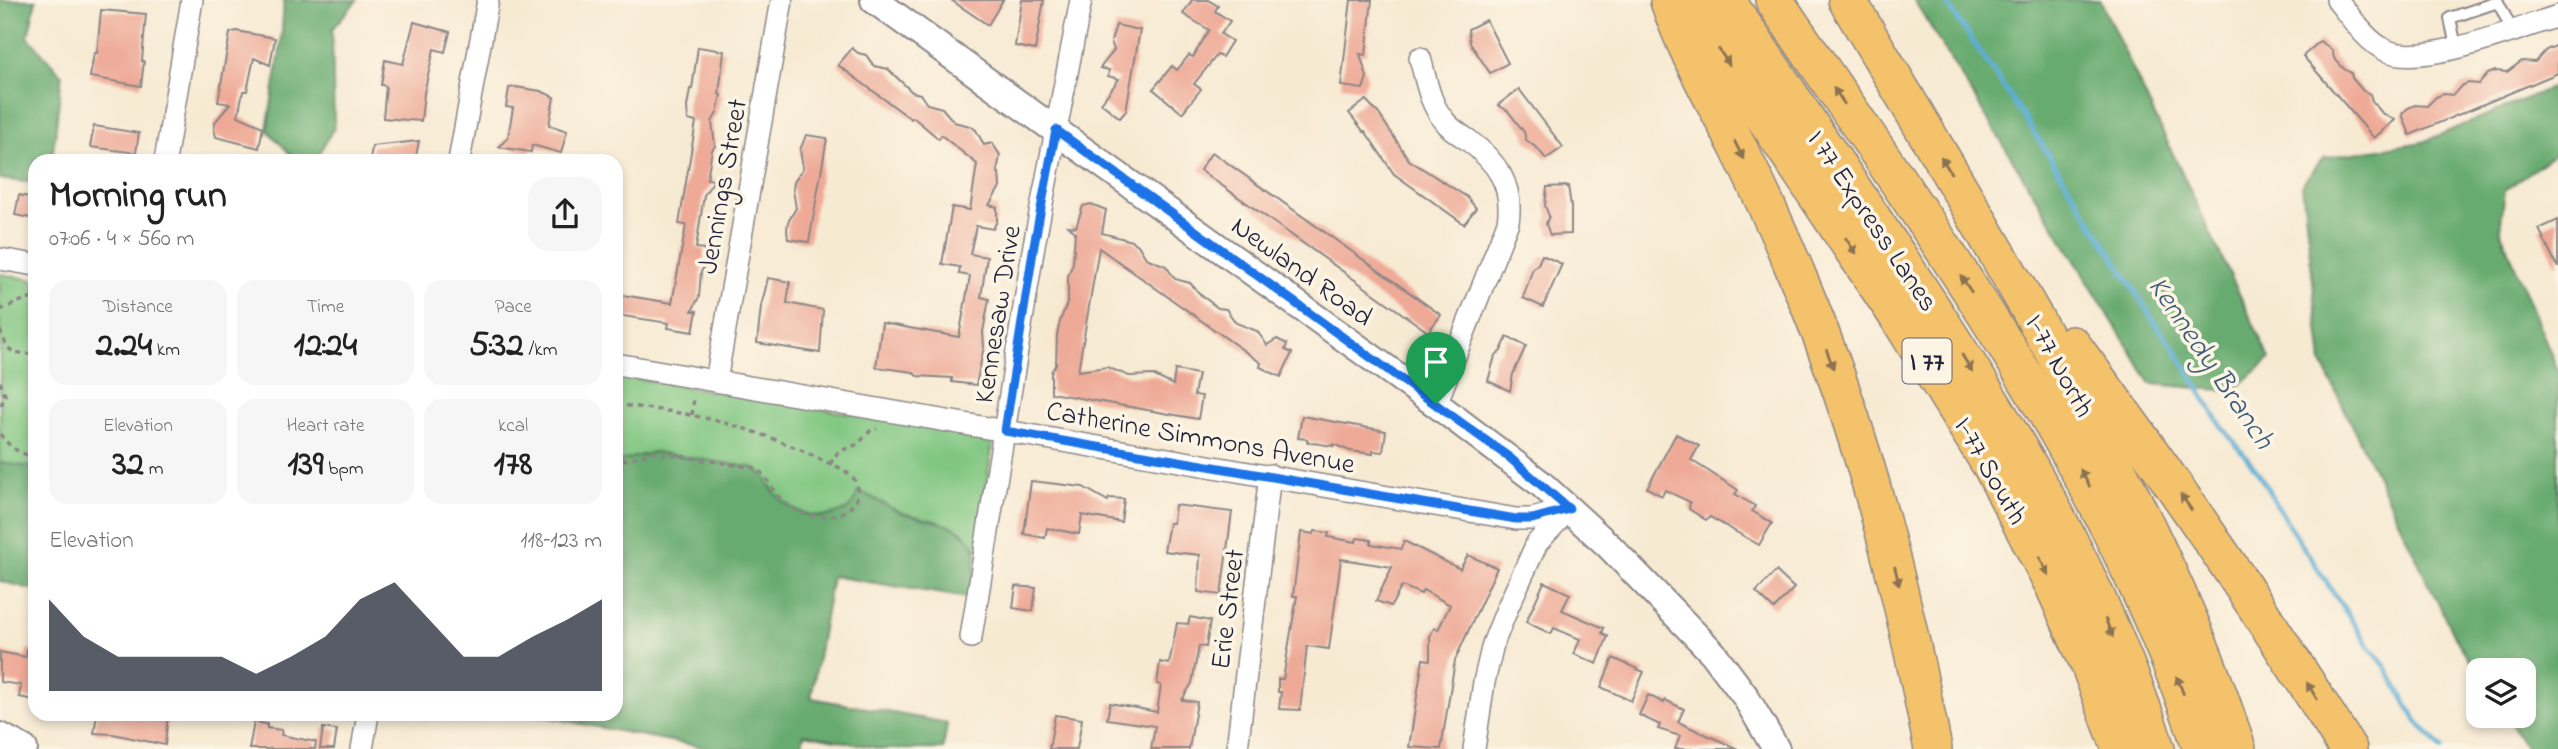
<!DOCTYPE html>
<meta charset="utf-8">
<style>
:root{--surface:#fff;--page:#f6f6f6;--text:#222;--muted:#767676;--accent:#111827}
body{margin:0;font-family:"Indie Flower",sans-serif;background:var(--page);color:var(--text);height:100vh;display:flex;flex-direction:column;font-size:26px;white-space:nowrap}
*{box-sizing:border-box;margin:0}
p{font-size:23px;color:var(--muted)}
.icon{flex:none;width:38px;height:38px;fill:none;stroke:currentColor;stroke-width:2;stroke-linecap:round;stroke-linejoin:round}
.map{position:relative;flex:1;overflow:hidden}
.details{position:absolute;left:28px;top:154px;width:595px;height:567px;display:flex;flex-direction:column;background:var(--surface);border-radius:21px;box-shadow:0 4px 10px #0003}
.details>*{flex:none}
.buttons{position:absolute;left:2466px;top:658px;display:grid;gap:14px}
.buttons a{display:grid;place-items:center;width:70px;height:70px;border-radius:14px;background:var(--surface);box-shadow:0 4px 10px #0003;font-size:35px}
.pin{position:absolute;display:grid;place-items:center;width:60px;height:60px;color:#fff;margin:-72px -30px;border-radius:50% 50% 50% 0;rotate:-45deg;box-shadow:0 0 7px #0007}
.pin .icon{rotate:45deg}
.round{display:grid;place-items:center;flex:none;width:74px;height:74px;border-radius:21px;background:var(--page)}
.summary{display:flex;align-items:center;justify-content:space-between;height:119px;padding:0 21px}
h1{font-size:38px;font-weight:700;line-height:52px}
.metrics{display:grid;grid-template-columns:repeat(3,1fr);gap:10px;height:119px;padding:7px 21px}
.metrics div{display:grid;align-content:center;border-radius:18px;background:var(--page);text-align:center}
.metrics b{font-size:35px;font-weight:700}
.metrics small{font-size:19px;font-weight:400}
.metrics p{font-size:19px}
.chart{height:196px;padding:14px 21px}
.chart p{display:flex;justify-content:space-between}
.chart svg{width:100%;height:126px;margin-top:7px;fill:var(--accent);opacity:.7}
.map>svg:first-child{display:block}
.green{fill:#80c681;stroke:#51745e;stroke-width:2}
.forest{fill:#68ab6f;stroke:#456655;stroke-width:2}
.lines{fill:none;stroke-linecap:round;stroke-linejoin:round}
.stream{stroke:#5baed6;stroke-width:5}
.building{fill:#eeaa97}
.service-casing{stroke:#8c8687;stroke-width:14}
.minor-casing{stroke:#8c8687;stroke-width:24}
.tertiary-casing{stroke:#8c8687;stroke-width:30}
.motorway-casing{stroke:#8c8687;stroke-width:40}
.path{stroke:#8c8687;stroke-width:3.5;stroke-dasharray:5 5;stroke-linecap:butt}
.service{stroke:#fff;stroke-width:10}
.minor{stroke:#fff;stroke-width:21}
.tertiary{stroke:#fff;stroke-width:26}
.motorway{stroke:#f4c26a;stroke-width:37}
.oneway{fill:#8b7252}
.route-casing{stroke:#fff;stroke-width:14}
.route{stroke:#1a73e8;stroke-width:9}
.labels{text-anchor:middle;stroke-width:7;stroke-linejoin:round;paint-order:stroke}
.shield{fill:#fcf5e5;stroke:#63616e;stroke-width:2}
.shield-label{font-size:26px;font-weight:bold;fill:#22223b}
.street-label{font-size:28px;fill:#22223b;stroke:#fcf5e5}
.water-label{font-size:30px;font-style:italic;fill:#395a79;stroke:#fcf5e5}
</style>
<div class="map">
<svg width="2558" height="749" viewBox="0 0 2558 749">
<rect width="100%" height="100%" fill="#fcf5e5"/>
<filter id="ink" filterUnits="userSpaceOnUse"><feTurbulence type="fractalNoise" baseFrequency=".0143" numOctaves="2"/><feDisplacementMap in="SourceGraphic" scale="14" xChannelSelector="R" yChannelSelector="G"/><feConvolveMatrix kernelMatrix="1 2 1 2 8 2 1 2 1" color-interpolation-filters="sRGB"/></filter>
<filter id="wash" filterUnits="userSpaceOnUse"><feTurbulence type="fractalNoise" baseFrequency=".00686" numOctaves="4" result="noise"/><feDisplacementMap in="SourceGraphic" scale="28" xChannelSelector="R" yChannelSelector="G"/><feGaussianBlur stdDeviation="1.57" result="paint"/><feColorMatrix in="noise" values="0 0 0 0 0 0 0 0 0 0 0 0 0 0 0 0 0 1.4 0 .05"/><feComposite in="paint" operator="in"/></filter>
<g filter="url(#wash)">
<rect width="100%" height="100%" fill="#f7ead3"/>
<g class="green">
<polygon points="0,274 35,280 35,590 0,581"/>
<polygon points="616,375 994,437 969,598 832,576 811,698 947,723 943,749 883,749 804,734 801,749 713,749 530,714 616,714"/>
</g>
<g class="forest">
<polygon points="0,0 36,0 28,37 62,75 52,161 35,161 35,183 0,179"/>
<polygon points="284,0 357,0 332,29 334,127 315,161 297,161 267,130 281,45"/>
<polygon points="1914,0 2100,0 2270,359 2233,391 2151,384"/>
<polygon points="2558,85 2558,152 2505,190 2500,230 2558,371 2558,749 2527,749 2506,716 2524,716 2524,670 2478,670 2478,673 2454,636 2322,363 2302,184 2323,158 2423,142"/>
<path d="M654 452 755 468C766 475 767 483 776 494 789 511 815 521 836 514 849 510 855 504 858 491 874 497 888 508 903 513 927 521 971 522 976 554 977 567 971 586 969 598L832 576 811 698 947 723 943 749H883L804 734 801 749H713L530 714H616V462Z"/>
<polygon points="0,462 35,468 35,590 0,581"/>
</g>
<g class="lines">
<path class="stream" d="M1944 0C2020 107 2089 218 2159 329L2175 349 2220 424 2257 471 2290 527 2368 645 2386 667 2415 719 2442 749"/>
</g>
<g id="blocks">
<g class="building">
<polygon points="951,0 1003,0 988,25"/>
<polygon points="1022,0 1044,0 1035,50 1015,46"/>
<polygon points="1192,0 1208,0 1218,6 1215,11 1230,21 1221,34 1232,41 1222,57 1217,55 1194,84 1201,89 1182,113 1153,89 1172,66 1177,70 1189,55 1193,57 1209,30 1183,14"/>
<polygon points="1351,0 1372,0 1366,55 1360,54 1367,77 1363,89 1341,86"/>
<polygon points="101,10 146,14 142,61 144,61 141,86 90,77 94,53 97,53"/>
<polygon points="1486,20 1508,63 1490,73 1470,43 1468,29"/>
<polygon points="414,22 450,32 445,52 434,49 424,93 421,121 383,118 386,86 381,85 385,60 403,64"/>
<polygon points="1116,25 1140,30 1126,111 1120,118 1101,103 1119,79 1108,76 1109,70 1100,68 1114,50 1111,41"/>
<polygon points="236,31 275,38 270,65 254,58 247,91 243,91 238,116 263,127 259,148 216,137 214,129 215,122 230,104 218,102 230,33"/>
<polygon points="2320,41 2332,50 2334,58 2344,69 2351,73 2352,78 2363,91 2370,94 2372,101 2382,113 2395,120 2374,138 2303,56"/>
<polygon points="2558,45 2558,73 2410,135 2402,114 2408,108 2415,105 2427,106 2436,97 2443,94 2453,95 2461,86 2468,83 2479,84 2488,74 2495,71 2507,72 2522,61 2535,62 2546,50"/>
<polygon points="698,47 724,51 719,94 721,95 717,113 712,122 715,146 712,150 707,179 714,180 704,195 696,248 704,249 704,266 701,272 699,297 692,311 697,311 693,332 668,328 669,323 616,315 616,294 672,303 686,225 679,224 696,122 688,120 687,107 690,89 692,89"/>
<polygon points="852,48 858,53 866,55 874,66 888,69 912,92 920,94 927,104 942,108 954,122 970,126 976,130 984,145 992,143 1000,155 997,172 999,173 1000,187 989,205 997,207 997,221 993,229 976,226 970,254 987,257 981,297 989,299 983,332 984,347 976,385 952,382 952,378 917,376 913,372 876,367 882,323 959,337 970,276 959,274 960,267 942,264 952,207 970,210 977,164 941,135 939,139 913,117 911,119 838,65"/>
<polygon points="515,87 541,91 554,97 549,125 567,131 561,153 532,145 531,152 499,147 508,137 513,108 506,107 509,88"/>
<polygon points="1519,89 1563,147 1546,159 1538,149 1526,140 1524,132 1508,111 1498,105"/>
<polygon points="1366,100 1379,114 1409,160 1467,197 1476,208 1464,224 1394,174 1365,131 1364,132 1349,113"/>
<polygon points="94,126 139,133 136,153 90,147"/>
<polygon points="806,135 827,138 809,242 788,239 787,230 788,222 796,208 793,190 794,182 803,168 800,150"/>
<polygon points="419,141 415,161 370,161 372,146"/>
<polygon points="1212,152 1441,315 1428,332 1200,170"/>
<polygon points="1568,186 1571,206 1571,234 1550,235 1546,224 1549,216 1545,206 1547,187"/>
<polygon points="19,195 35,198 35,219 15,215"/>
<polygon points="1091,204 1106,210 1102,233 1132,241 1138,245 1146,258 1166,266 1175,279 1190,283 1201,295 1218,308 1226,309 1236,323 1257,331 1267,345 1277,339 1287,344 1285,350 1292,353 1281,377 1260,367 1261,363 1099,248 1078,371 1107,367 1129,376 1153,375 1173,385 1175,370 1198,374 1194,395 1202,396 1198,419 1051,393 1051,372 1056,364 1057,335 1060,321 1068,301 1068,276 1073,263 1075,232 1068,226 1076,227 1083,206"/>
<polygon points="2558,220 2558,268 2539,229"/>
<polygon points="1542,255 1562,264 1543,307 1523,298 1533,268 1538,264"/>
<polygon points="768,278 790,282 787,303 823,310 820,353 757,343 761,307"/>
<polygon points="1507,337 1526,346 1513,374 1510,391 1488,381 1495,356 1501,351"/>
<polygon points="1302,416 1386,431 1383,452 1373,451 1373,454 1350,451 1333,444 1333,446 1307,442 1307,439 1298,438"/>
<polygon points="1676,434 1699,446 1691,460 1738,490 1735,494 1755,506 1752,511 1772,523 1759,545 1710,517 1706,520 1689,509 1690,502 1665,490 1662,496 1647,488"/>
<polygon points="1031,481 1083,487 1108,501 1109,498 1124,499 1121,522 1082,515 1079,534 1047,528 1045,538 1024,534"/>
<polygon points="1175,505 1232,512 1221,595 1198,592 1200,555 1164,551 1169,523 1173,523"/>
<polygon points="1315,531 1329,533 1328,537 1356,542 1357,538 1365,539 1371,540 1371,544 1401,549 1404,541 1460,569 1468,555 1497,568 1455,660 1441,749 1409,747 1423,659 1430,660 1430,636 1434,628 1438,630 1450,605 1423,590 1421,594 1402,586 1391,606 1376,601 1392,567 1341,559 1329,649 1307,646 1300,710 1279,709 1281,692 1278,692 1278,679 1283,679 1297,596 1293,596 1301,532 1314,534"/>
<polygon points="1776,571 1794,588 1774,609 1756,592"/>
<polygon points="1544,582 1570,594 1562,610 1604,628 1602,633 1608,636 1597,664 1574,654 1580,639 1554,628 1551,634 1526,622"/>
<polygon points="1016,586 1036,588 1033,611 1013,608"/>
<polygon points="1190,617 1210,621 1206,647 1199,646 1192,683 1182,700 1197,702 1189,749 1151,749 1155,726 1107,719 1110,703 1157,712 1161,685 1157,684 1160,662 1169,664 1177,623 1188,624"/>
<polygon points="27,649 35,650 35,700 19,697 21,685 0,682 0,652 26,657"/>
<polygon points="1613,658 1644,672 1631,701 1601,687"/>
<polygon points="1648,695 1664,703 1665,700 1684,709 1678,722 1738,749 1675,749 1680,736 1658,729 1660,725 1639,715"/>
<polygon points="97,714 168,714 165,745 113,734 94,733"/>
<polygon points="1055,715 1082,719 1077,749 1049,749"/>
<polygon points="254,722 267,724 267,728 282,730 281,735 316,742 315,749 249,749"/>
<polygon points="323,728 337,730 334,749 320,749"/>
</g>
</g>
</g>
<g filter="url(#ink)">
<use href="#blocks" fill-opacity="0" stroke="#8c8687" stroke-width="2"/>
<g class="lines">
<g class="service-casing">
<polyline id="service" points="2456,47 2450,18 2498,2 2512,30"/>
</g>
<g class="minor-casing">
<g id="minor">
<path d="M2337 0C2351 17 2365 40 2385 50 2422 68 2519 28 2558 16"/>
<path d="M1420 58C1426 79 1429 102 1443 119 1449 128 1459 134 1468 140 1496 161 1514 185 1508 222L1436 404"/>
<polyline points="165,161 192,0"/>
<polyline points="459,161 488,0"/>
<polyline points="0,259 35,265"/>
<polyline points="616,364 1516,519 1532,519 1569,509"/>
<polyline points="716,381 782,0"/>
<polyline points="971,637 1034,245 1081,0"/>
<polyline points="362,749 368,714"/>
<polyline points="1237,749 1270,475"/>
<polyline points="1474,749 1484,682 1493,644 1507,609 1537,543 1569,509"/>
</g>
</g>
<g class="tertiary-casing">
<g id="tertiary">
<polyline points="874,0 1436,404 1540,483 1609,546 1713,653 1745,696 1776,749"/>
<polyline points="0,736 24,749"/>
</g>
</g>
<g class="motorway-casing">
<g id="motorway">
<polyline points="1686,0 1901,321 1992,467 2054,586 2090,666 2121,749"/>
<path d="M1726 0C1778 78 1830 155 1882 233 1991 395 2096 562 2156 749"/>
<path d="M1774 0C1936 239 2112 472 2202 749"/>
<path d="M1847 0C1915 113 1983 227 2048 342 2122 473 2191 605 2237 749"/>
<path d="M1669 1C1686 52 1713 98 1737 145 1759 189 1780 234 1799 280 1863 431 1902 588 1933 749"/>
<path d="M2072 345C2170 476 2261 610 2348 749"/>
</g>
</g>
<g class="path">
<polyline points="0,310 26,299 35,299"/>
<path d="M0 330C9 355 10 351 35 355"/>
<polyline points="0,382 5,395 0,408"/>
<path d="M616 404C641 408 666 410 690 415 735 423 781 440 822 460 833 465 846 469 854 479 857 483 858 488 858 493 855 516 822 520 805 514 794 510 781 501 775 492 768 482 766 475 755 468L654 452 616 462"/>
<polyline points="692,415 694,396"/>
<path d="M0 434C9 447 20 454 35 457"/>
<polyline points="830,464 838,452 858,444 871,430 877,429"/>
</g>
<use href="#service" class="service"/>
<use href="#minor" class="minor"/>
<use href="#tertiary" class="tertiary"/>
<use href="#motorway" class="motorway"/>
</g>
<defs><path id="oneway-solid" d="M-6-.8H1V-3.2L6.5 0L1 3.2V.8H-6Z" transform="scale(1.75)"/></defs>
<g class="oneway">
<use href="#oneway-solid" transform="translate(1724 57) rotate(56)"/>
<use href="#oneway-solid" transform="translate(1839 96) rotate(-124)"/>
<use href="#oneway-solid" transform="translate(1739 150) rotate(63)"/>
<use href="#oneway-solid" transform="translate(1946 165) rotate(-121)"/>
<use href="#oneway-solid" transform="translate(1851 246) rotate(56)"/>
<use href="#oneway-solid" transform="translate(1966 284) rotate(-124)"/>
<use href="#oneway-solid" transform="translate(1830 359) rotate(69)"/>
<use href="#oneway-solid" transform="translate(1967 363) rotate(58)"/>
<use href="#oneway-solid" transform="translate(2085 478) rotate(-118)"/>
<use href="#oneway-solid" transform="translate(2186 502) rotate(-125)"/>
<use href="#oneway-solid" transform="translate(2044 566) rotate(64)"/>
<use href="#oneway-solid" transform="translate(1897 576) rotate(76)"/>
<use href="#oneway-solid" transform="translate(2109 628) rotate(67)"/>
<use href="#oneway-solid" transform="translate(2180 685) rotate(-111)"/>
<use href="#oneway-solid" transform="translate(2312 691) rotate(-122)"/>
</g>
</g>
<g class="lines" filter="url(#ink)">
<g class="route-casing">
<polygon id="route" points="1056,130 1510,458 1569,509 1532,519 1516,519 1005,431 1034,245"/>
</g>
<use href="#route" class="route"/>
</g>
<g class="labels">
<rect class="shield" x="1902.5" y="338.5" width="49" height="45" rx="5"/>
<g class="shield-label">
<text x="1927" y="370">I 77</text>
</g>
<g class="street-label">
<text transform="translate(721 186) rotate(-80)" y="10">Jennings Street</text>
<text transform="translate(1874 220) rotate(56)" y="10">I 77 Express Lanes</text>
<text transform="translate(1303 270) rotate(36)" y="10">Newland Road</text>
<text transform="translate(996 314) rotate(-81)" y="10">Kennesaw Drive</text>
<text transform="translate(2061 365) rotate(61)" y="10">I-77 North</text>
<text transform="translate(1201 436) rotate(10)" y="10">Catherine Simmons Avenue</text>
<text transform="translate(1992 470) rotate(60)" y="10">I-77 South</text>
<text transform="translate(1226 609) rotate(-83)" y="10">Erie Street</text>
</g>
<g class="water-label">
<text transform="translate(2212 362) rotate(56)" y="10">Kennedy Branch</text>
</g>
</g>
</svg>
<div class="buttons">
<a><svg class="icon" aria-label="layers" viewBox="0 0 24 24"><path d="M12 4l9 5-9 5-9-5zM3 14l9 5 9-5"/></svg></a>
</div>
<div class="pin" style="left:1436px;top:404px;background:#1e9e55"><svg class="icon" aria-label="arrive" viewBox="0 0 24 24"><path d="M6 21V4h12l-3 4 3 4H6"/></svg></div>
<section class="details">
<div class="summary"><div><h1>Morning run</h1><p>07:06 · 4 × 560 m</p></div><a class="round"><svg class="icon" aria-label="share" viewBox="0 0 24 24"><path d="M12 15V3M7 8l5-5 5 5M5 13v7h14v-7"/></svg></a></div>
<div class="metrics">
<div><p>Distance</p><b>2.24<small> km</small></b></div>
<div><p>Time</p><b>12:24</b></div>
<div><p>Pace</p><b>5:32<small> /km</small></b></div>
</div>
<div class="metrics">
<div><p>Elevation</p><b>32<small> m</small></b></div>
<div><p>Heart rate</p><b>139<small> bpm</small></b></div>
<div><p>kcal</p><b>178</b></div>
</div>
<div class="chart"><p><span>Elevation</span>118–123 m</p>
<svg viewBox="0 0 160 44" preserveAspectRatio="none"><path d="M0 44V12L10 25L20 32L30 32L40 32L50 32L60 38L70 32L80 25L90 12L100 6L110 19L120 32L130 32L140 25L150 19L160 12V44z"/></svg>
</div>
</section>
</div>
